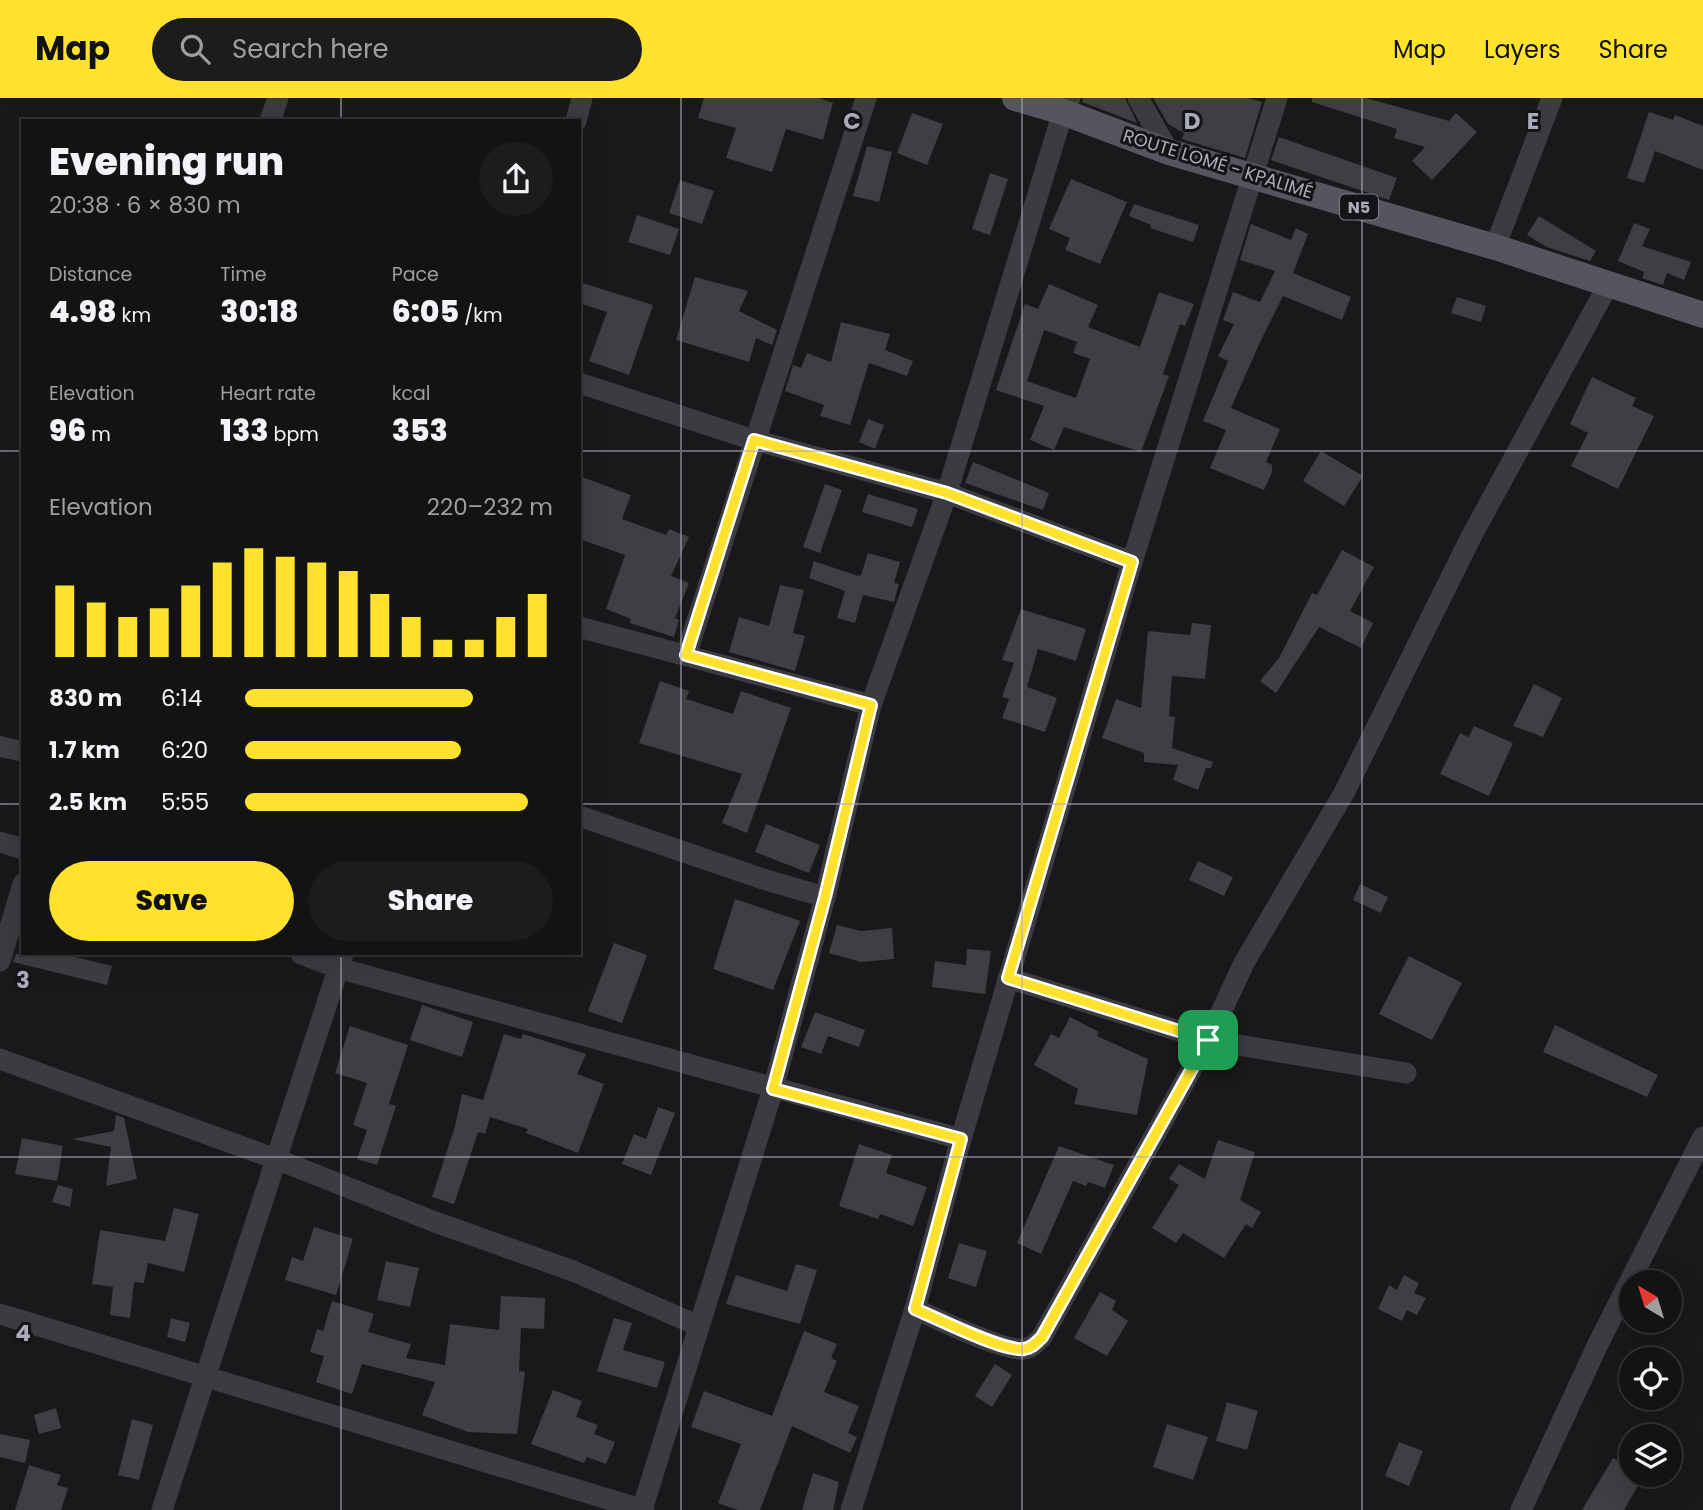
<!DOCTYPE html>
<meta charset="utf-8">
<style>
:root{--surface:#131314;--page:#1c1c1d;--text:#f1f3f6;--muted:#9d9ea0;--line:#323234;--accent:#fee22e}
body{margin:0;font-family:Poppins,sans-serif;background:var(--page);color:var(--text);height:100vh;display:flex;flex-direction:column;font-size:26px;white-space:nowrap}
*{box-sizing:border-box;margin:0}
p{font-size:23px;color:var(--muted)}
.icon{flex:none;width:38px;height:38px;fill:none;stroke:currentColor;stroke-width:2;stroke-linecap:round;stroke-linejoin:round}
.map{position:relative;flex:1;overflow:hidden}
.side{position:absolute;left:21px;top:21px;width:560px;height:836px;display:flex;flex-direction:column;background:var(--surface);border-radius:0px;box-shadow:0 7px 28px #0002,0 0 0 2px var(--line)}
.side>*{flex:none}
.needle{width:46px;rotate:322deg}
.controls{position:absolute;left:1619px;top:1172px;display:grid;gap:14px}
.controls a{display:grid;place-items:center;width:63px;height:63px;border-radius:50%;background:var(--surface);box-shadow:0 7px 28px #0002,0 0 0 2px var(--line);font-size:35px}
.pin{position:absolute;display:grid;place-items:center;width:60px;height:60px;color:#fff;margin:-30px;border-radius:14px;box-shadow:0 4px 10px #0006}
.round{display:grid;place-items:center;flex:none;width:74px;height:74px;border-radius:37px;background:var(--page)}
.summary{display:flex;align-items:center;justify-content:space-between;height:119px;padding:0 28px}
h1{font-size:38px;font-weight:800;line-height:52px}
.figures{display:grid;grid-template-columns:repeat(3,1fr);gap:10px;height:119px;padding:7px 28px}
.figures div{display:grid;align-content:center}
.figures b{font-size:30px;font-weight:800}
.figures small{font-size:19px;font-weight:400}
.figures p{font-size:19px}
.chart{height:196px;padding:14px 28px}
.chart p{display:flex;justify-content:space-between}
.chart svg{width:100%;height:126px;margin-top:7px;stroke:var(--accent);stroke-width:6}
.action{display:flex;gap:14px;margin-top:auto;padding:14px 28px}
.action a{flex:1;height:80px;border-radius:42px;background:var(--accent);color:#111;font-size:28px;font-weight:800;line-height:80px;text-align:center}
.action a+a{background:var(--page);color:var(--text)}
ul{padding:0 28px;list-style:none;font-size:23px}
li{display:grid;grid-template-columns:112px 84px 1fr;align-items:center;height:52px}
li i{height:18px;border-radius:9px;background:var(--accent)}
header{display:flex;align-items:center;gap:42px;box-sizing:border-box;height:98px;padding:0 35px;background:var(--accent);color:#111}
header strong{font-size:33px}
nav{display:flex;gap:38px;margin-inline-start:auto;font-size:24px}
.search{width:490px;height:63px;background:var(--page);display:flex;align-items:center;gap:18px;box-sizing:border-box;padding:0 24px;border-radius:38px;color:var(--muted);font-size:26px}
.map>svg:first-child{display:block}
.building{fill:#3e3e43;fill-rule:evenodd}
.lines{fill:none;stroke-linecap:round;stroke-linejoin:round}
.minor{stroke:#3c3b42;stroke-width:21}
.major{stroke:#555560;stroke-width:26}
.route-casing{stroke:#fff;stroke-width:14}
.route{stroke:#fee22e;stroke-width:9}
.grid{fill:none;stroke:#aaacbc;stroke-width:2;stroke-opacity:0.55}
.labels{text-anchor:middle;stroke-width:6;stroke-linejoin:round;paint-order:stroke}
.shield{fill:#141416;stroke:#7d7e8a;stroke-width:2}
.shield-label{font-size:16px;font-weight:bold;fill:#aaacbc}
.street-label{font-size:18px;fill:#aaacbc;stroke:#141416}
.grid-label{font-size:23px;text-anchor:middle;font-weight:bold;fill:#aaacbc;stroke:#141416;stroke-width:6;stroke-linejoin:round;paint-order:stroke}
</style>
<header>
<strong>Map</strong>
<div class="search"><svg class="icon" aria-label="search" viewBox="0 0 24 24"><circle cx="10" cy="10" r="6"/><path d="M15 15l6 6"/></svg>Search here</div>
<nav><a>Map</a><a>Layers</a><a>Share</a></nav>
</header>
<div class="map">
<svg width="1703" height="1412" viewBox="0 0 1703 1412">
<rect width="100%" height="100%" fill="#19191b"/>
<g class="building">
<polygon points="704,0 819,0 833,5 823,42 786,31 772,74 726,60 736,30 698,20"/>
<polygon points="1083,0 1125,0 1137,25 1082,4"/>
<polygon points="1153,0 1248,0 1262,4 1245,60 1182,41 1184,35 1168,26"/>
<polygon points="1312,0 1366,0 1449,23 1456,15 1477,34 1432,82 1412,63 1425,49 1394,40 1397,31 1312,4"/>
<polygon points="1649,14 1673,22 1675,17 1703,28 1703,72 1655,53 1644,85 1627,80"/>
<polygon points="912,15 943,26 927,67 897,55"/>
<polygon points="1279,39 1397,80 1389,102 1271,62"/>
<polygon points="867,48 892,54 879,104 853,98"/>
<polygon points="990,75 1008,81 990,137 972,131"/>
<polygon points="1071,81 1127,104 1100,166 1065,152 1070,140 1049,131"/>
<polygon points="680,82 714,93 702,126 669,115"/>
<polygon points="1134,106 1199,127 1193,144 1150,130 1151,127 1129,118"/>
<polygon points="637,117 679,131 670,157 628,144"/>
<polygon points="1539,118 1596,153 1590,163 1547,149 1527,137"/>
<polygon points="1634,125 1650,131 1642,148 1691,164 1684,182 1667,175 1663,187 1642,180 1644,174 1618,163"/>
<polygon points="1251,126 1291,142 1296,130 1308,136 1293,175 1351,199 1342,222 1283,198 1260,244 1231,310 1280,331 1266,364 1272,367 1272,374 1264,392 1210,370 1226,332 1203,323 1228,263 1218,258 1234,226 1223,222 1233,194 1260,204 1275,173 1240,162"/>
<polygon points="695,179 748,193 739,213 777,232 772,247 756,240 749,264 676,242"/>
<polygon points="579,184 653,207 629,277 589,263 607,214 579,205"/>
<path d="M1049 186 1098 207 1088 229 1140 249 1159 194 1194 206 1185 228 1180 226 1163 276 1169 278 1141 354 1064 329 1054 352 1030 342 1044 308 996 292 1025 206 1038 211ZM1044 232 1077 244 1073 255 1090 261 1076 300 1027 283Z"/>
<polygon points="1457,199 1486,208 1481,224 1451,215"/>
<polygon points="841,224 890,236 885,252 913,263 907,278 869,265 850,327 820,318 824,307 785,293 793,267 801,270 807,255 831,264"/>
<polygon points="1592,279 1636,300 1632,308 1654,318 1618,391 1571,368 1588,335 1570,326"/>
<polygon points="868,321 884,327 875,351 859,344"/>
<polygon points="1321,353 1363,378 1344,408 1303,383"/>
<polygon points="973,364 1049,395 1043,412 965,385"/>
<polygon points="579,378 631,397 622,421 666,437 669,431 689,439 671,478 689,485 675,520 679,522 674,539 630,525 631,521 606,511 625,457 579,441"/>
<polygon points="825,386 842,392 820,455 803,449"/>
<polygon points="868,396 918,411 912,429 862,414"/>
<polygon points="1342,452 1374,469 1350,513 1373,525 1361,550 1319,529 1276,595 1260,583 1279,560 1312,495 1317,497"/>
<polygon points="868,455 900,464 894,485 899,486 894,504 863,497 855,525 837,520 845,493 809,480 814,463 858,478 861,477"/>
<polygon points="780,487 804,492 793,535 805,538 795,573 729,554 739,519 769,528"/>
<polygon points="1021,511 1086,531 1076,563 1038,551 1027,589 1057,600 1045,634 1002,620 1009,601 1002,599 1014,565 1002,562"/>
<polygon points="1192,525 1211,527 1205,581 1172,578 1169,618 1175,619 1172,650 1213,664 1211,670 1206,670 1198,692 1173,682 1178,667 1144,664 1144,655 1102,640 1116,601 1141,610 1148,533 1190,537"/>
<polygon points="660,583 689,593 686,601 733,616 741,593 791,610 747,735 722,725 742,676 639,645"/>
<polygon points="1534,586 1562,600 1543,639 1513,628"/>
<polygon points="1474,628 1513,645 1489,698 1440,676 1460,635 1469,639"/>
<polygon points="0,638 23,643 23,664 0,659"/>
<polygon points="766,726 820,747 809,775 755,754"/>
<polygon points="1198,763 1233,779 1224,798 1189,782"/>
<polygon points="1360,786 1388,799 1381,815 1353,802"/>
<polygon points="735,801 800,823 773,892 713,871"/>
<polygon points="837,827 861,833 892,830 894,861 861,864 829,855"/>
<polygon points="614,845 647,857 622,925 588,913"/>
<polygon points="967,851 991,853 985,896 932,889 935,863 966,867"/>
<polygon points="16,856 63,856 112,868 107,887 13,864"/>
<polygon points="1409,858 1462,885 1432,942 1379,916"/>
<polygon points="422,907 473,924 462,959 410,942"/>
<polygon points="815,914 865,932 859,949 828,938 821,956 801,949"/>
<polygon points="1070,919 1099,934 1097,938 1148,961 1137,1017 1074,1006 1078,991 1034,967 1051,936 1059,940"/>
<polygon points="1555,927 1658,977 1647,999 1543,954"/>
<polygon points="350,928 408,947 389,1006 396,1008 377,1067 357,1061 367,1032 353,1027 367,985 335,975"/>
<polygon points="504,936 521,941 523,936 586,956 577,976 604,986 578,1055 526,1035 528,1031 490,1019 485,1036 478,1034 454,1106 432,1099 455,1028 462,996 483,1002"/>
<polygon points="658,1009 675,1015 651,1077 622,1066 634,1036 646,1041"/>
<polygon points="116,1017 124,1020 137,1081 106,1088 111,1049 72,1041 114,1033"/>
<polygon points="22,1040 63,1048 57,1083 15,1076"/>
<polygon points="1218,1042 1255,1054 1240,1102 1261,1114 1252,1130 1246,1126 1224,1160 1183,1135 1176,1145 1152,1130 1179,1087 1169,1081 1179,1066 1205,1081"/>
<polygon points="859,1046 892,1057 886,1075 927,1089 913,1128 880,1116 878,1121 839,1108"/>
<polygon points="1059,1048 1114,1067 1105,1090 1088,1084 1086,1088 1073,1083 1041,1156 1017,1145"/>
<polygon points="58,1087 73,1091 70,1109 52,1104"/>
<polygon points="174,1110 199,1116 184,1174 148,1165 144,1185 134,1184 130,1220 110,1217 113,1189 92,1186 100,1132 165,1143"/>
<polygon points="314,1129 353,1141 336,1197 285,1182 292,1159 303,1163"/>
<polygon points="959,1145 987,1153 976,1189 948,1180"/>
<polygon points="386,1163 419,1170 410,1209 377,1202"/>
<polygon points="796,1166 817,1172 800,1226 726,1206 736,1177 787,1193"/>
<polygon points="1404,1177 1419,1185 1414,1195 1426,1200 1417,1217 1407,1212 1402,1223 1378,1211 1389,1187 1397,1192"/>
<polygon points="1100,1194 1116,1203 1112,1212 1128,1223 1107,1258 1074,1240"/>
<polygon points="501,1198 545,1200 544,1231 521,1230 519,1273 525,1274 517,1336 468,1334 422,1317 435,1284 362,1266 352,1296 316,1284 324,1258 310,1254 317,1231 323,1233 332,1203 374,1216 368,1234 411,1246 406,1260 445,1267 450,1226 499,1232"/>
<polygon points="171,1220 190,1225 185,1244 167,1239"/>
<polygon points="614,1220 632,1225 623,1252 665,1264 657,1290 597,1273"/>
<polygon points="804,1233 837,1246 831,1260 837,1263 824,1294 859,1308 848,1335 857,1339 850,1355 792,1328 760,1412 738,1412 718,1405 741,1346 691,1329 704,1293 772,1318"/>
<polygon points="995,1266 1012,1277 992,1309 975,1298"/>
<polygon points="553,1292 582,1303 576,1319 598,1327 594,1336 615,1344 606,1366 587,1359 584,1365 531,1346"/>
<polygon points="1227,1304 1258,1313 1247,1352 1216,1343"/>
<polygon points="56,1310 61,1330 39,1336 34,1317"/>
<polygon points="132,1321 153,1327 139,1382 118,1377"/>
<polygon points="1167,1326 1208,1339 1193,1382 1153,1369"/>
<polygon points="0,1336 30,1342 25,1365 0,1359"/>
<polygon points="1399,1344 1423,1353 1409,1388 1385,1378"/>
<polygon points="1613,1360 1631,1370 1631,1377 1644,1377 1624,1412 1582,1412"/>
<polygon points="29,1367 61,1377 57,1387 68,1390 61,1412 15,1412"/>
<polygon points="813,1375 839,1384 833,1412 802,1412"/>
</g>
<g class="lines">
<g class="minor">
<polyline points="1138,0 1169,54"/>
<polyline points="270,23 278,0"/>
<polyline points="576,23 582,0"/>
<polyline points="1495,149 1552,0"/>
<polyline points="579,285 754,342 947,395 1132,464"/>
<polyline points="579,529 871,607"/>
<polyline points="686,557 866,0"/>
<polyline points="579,718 763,781 825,799"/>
<polyline points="0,744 23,751"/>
<polyline points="301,856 338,870 961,1041"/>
<polyline points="0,863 23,786"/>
<polyline points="1008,880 1208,942 1406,975"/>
<polyline points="0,961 276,1061 435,1124 573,1173 699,1228"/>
<path d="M915 1211C936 1220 1004 1254 1024 1251 1032 1250 1037 1244 1042 1239L1208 942 1244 865 1344 695 1471 439 1609 185"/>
<polyline points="0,1216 644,1412"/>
<polyline points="162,1412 343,856"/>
<polyline points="642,1412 773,991 825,799 871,607 947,395 1063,14 1070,0"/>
<polyline points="851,1412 915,1211 961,1041 1132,464 1277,0"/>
<polyline points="1521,1412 1598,1246 1703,1039"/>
</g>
<polyline class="major" points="1015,0 1063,14 1169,54 1495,149 1703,217"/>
</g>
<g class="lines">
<g class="route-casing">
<path id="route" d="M754 342 947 395 1132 464 1008 880 1208 942 1042 1239C1037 1244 1032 1250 1024 1251 1004 1254 936 1220 915 1211L961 1041 773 991 825 799 871 607 686 557Z"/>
</g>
<use href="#route" class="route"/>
</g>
<path class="grid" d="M341 0V23M681 0V1412M1022 0V1412M1362 0V1412M0 353H23M579 353H1703M0 706H23M579 706H1703M341 856V1412M0 1059H1703"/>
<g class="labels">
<rect class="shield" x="1340" y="96.5" width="38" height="25" rx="5"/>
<g class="shield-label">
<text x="1359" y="115">N5</text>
</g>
<g class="street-label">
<text transform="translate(1218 66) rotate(17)" y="6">ROUTE LOMÉ - KPALIMÉ</text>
</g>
</g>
<g class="grid-label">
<text x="852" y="31">C</text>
<text x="1192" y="31">D</text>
<text x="1533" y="31">E</text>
<text x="23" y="890">3</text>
<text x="23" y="1243">4</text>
</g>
</svg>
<div class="controls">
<a><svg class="needle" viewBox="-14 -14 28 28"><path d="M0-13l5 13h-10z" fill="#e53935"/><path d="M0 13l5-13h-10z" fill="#9d9ea0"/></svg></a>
<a><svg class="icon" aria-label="locate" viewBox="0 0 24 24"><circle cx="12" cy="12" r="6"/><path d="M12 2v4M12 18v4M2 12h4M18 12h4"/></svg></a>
<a><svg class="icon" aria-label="layers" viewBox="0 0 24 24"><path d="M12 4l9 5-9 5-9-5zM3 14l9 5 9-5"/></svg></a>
</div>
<div class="pin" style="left:1208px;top:942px;background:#1e9e55"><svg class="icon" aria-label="arrive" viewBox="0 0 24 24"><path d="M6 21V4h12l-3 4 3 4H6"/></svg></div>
<section class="side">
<div class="summary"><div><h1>Evening run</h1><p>20:38 · 6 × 830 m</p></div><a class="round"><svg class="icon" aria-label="share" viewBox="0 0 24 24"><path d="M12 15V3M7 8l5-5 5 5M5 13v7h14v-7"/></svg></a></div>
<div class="figures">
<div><p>Distance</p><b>4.98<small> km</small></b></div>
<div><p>Time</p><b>30:18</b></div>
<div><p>Pace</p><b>6:05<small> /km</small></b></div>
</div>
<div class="figures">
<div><p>Elevation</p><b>96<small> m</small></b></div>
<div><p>Heart rate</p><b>133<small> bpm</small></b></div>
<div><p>kcal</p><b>353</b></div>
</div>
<div class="chart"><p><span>Elevation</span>220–232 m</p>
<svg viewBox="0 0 160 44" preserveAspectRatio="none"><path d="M5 44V19M15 44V25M25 44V30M35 44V27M45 44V19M55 44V11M65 44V6M75 44V9M85 44V11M95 44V14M105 44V22M115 44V30M125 44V38M135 44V38M145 44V30M155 44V22"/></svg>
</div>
<ul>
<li><b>830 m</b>6:14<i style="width:74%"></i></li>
<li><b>1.7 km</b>6:20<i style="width:70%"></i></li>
<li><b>2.5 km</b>5:55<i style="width:92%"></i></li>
</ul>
<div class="action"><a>Save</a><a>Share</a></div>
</section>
</div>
